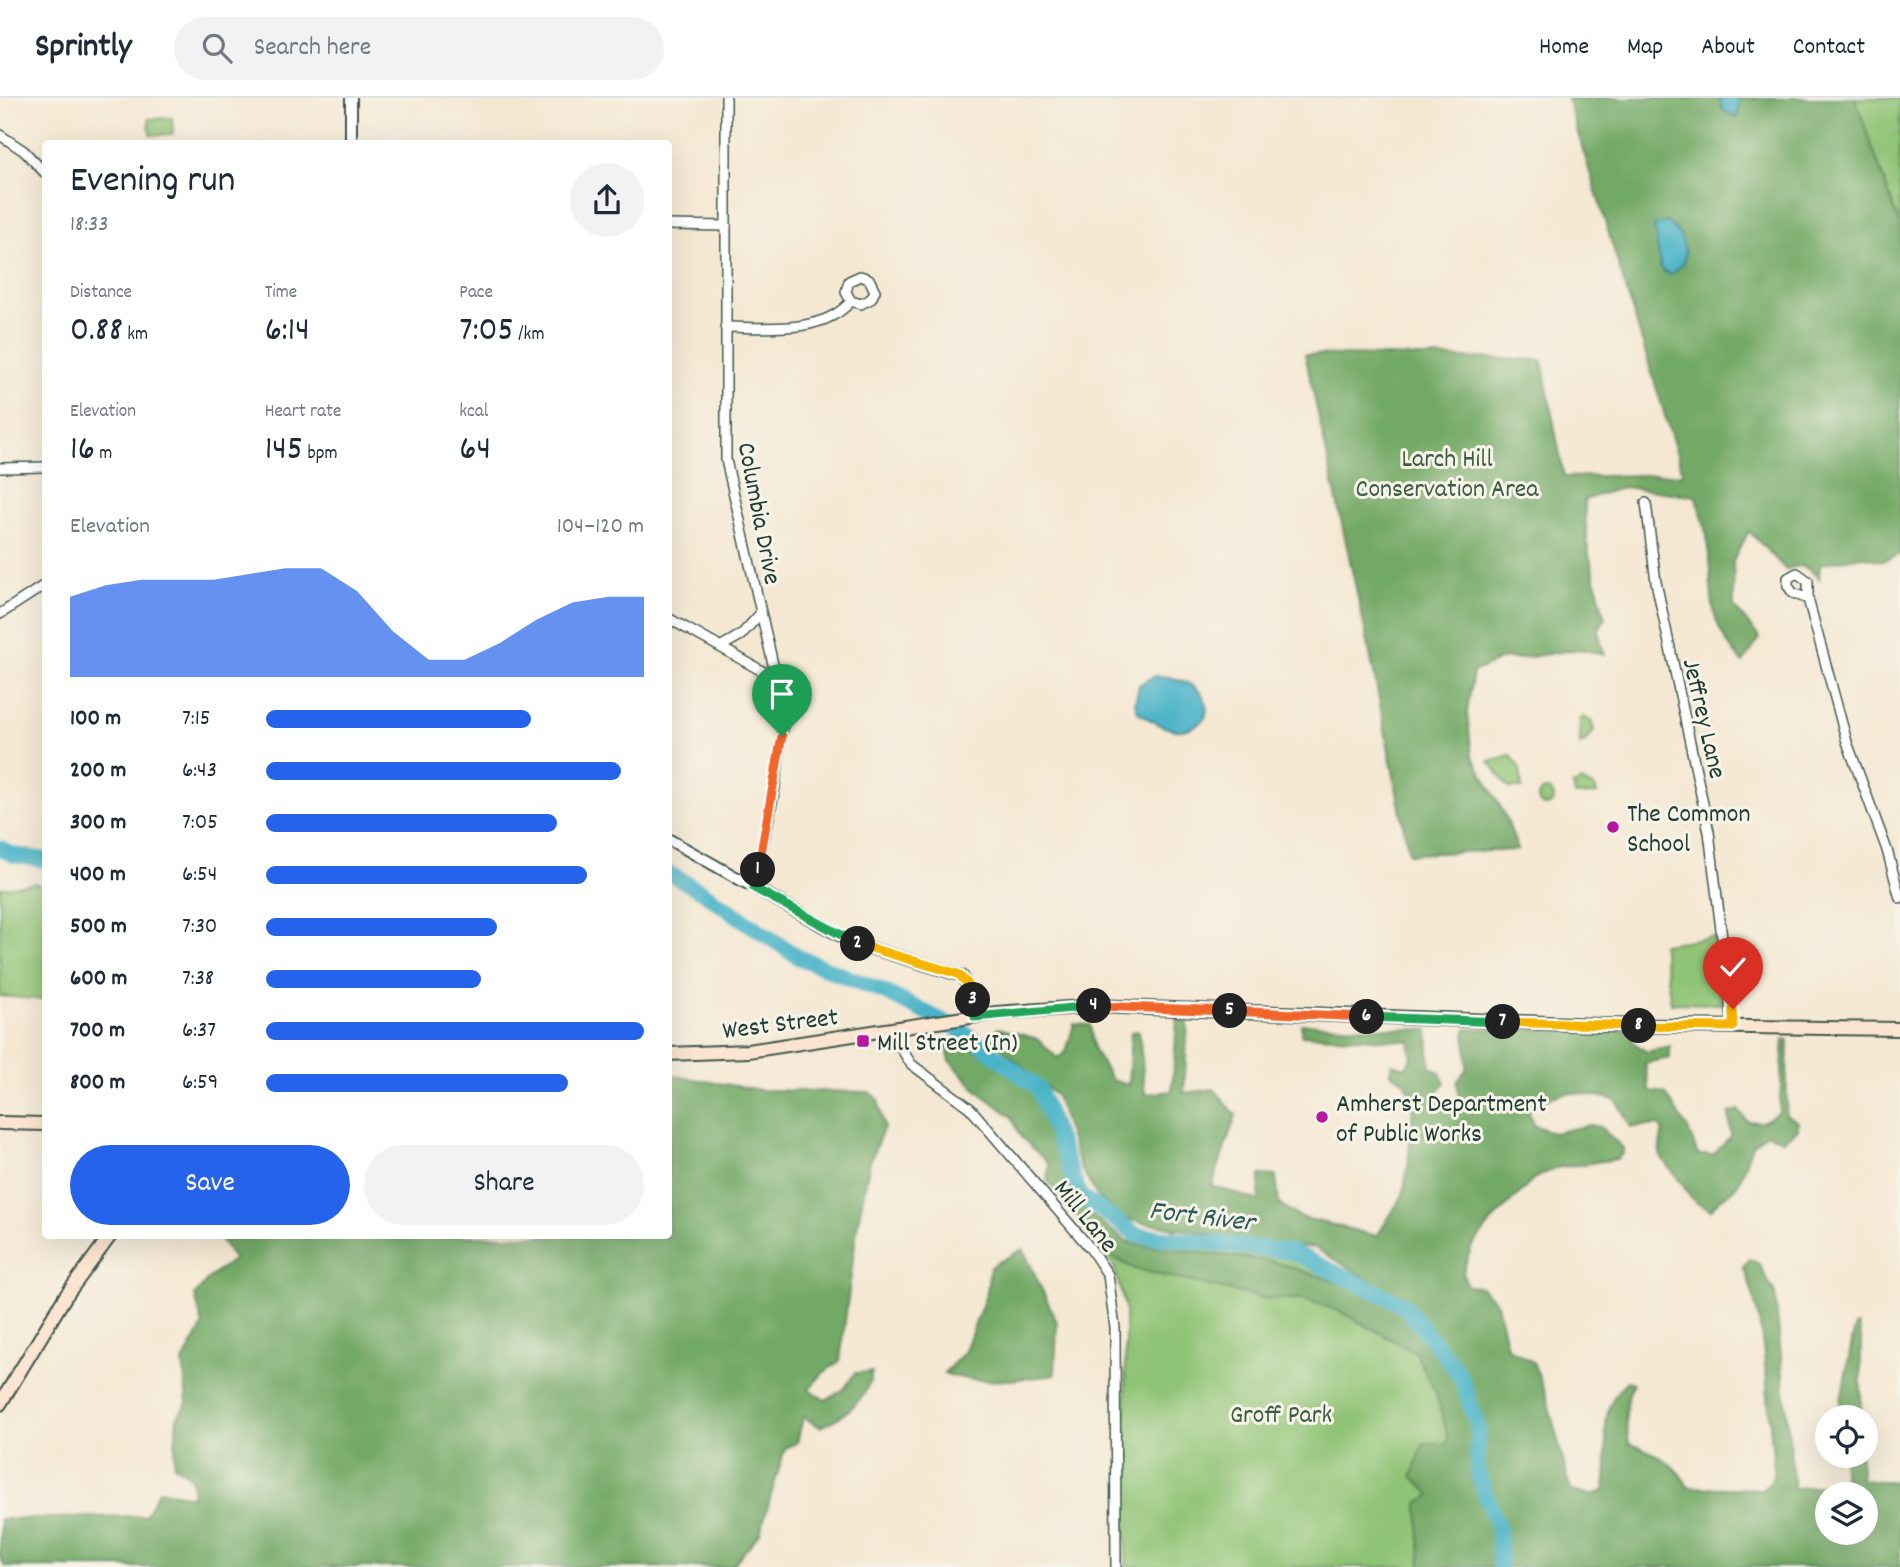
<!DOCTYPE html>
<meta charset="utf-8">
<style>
:root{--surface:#fff;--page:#f2f2f3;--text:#1f2937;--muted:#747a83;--line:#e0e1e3;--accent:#2563eb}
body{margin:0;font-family:Dekko,sans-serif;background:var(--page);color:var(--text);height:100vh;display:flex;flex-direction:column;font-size:26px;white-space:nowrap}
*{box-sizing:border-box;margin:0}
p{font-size:23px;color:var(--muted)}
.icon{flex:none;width:38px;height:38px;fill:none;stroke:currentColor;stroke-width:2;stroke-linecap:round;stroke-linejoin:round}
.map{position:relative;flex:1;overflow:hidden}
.details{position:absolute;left:42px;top:42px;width:630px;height:1099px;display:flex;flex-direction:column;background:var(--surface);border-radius:7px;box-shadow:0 7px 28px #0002}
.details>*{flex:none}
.controls{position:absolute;left:1815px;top:1307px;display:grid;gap:14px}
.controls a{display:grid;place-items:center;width:63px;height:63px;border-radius:50%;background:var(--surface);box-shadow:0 7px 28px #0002;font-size:35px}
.pin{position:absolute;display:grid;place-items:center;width:60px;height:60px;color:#fff;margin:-72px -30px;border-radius:50% 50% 50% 0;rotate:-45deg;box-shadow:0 0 7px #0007}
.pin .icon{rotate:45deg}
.km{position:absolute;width:35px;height:35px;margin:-18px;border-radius:50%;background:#222;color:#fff;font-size:19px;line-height:35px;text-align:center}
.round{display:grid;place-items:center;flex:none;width:74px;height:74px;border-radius:37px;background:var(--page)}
.headline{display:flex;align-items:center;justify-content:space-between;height:119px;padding:0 28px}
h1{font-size:38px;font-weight:600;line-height:52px}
.stats{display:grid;grid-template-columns:repeat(3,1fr);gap:10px;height:119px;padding:7px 28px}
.stats div{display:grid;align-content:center}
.stats b{font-size:35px;font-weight:600}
.stats small{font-size:19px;font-weight:400}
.stats p{font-size:19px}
.chart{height:196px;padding:14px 28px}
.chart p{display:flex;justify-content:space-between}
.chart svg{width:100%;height:126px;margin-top:7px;fill:var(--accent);opacity:.7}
.primary-button{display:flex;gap:14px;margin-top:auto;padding:14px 28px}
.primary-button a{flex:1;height:80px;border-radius:42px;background:var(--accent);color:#fff;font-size:28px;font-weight:600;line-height:80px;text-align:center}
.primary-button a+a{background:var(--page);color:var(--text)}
ul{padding:0 28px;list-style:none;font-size:23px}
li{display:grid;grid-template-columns:112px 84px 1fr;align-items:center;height:52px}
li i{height:18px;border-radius:9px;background:var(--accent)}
header{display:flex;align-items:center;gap:42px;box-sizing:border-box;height:98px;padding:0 35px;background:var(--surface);border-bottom:2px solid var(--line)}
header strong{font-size:33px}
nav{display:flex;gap:38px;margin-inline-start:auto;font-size:24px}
.search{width:490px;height:63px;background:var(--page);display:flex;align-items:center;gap:18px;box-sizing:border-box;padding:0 24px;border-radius:38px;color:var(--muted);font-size:26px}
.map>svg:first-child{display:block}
.green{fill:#8fc375;stroke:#578054;stroke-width:2}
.forest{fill:#73a966;stroke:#49734d;stroke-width:2;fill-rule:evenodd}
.water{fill:#49b3c7;stroke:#34787e;stroke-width:2}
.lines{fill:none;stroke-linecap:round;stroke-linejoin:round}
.river{stroke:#49b3c7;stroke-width:16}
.minor-casing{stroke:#3f574c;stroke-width:12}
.tertiary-casing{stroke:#3f574c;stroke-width:14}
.secondary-casing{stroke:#3f574c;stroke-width:16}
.minor{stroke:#fff;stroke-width:9}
.tertiary{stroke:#fff;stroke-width:10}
.secondary{stroke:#fce5d0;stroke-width:12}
.split-1-casing{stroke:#fff;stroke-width:14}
.split-2-casing{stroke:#fff;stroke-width:14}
.split-3-casing{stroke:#fff;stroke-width:14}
.split-4-casing{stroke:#fff;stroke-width:14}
.split-5-casing{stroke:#fff;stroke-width:14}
.split-6-casing{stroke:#fff;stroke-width:14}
.split-7-casing{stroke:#fff;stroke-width:14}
.split-8-casing{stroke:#fff;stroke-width:14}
.split-9-casing{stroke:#fff;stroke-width:14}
.split-1{stroke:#f0652b;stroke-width:9}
.split-2{stroke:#22a559;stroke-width:9}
.split-3{stroke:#f5b400;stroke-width:9}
.split-4{stroke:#22a559;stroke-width:9}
.split-5{stroke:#f0652b;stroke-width:9}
.split-6{stroke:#f0652b;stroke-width:9}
.split-7{stroke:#22a559;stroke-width:9}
.split-8{stroke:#f5b400;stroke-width:9}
.split-9{stroke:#f5b400;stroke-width:9}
.poi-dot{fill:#b5179e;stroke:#f7f3e8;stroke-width:2.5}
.labels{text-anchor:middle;stroke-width:6;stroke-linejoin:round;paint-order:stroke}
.park-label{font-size:26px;fill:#3b5e44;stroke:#f7f3e8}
.street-label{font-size:26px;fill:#1f3d34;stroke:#f7f3e8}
.poi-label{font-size:26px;fill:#1f3d34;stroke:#f7f3e8;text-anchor:start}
.water-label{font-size:28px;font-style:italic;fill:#2a5a59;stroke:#f7f3e8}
</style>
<header>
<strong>Sprintly</strong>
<div class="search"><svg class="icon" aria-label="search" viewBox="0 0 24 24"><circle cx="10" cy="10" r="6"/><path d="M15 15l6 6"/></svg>Search here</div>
<nav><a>Home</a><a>Map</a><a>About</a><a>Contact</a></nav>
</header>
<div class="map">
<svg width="1900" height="1469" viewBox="0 0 1900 1469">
<rect width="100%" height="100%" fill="#f7f3e8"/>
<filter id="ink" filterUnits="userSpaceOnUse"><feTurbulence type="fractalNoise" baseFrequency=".0143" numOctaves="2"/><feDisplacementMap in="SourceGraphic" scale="14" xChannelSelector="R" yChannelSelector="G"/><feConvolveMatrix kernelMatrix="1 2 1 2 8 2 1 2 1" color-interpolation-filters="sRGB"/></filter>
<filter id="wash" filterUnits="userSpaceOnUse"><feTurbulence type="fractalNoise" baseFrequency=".00686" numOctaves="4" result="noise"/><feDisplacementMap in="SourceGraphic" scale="28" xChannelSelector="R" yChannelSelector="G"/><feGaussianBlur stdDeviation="1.57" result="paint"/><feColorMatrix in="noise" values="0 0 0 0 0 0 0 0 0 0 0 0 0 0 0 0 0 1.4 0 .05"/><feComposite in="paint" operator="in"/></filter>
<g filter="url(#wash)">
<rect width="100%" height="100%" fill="#f4e8d3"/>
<g class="green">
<polygon points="1855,0 1900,0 1900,128"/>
<polygon points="172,20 173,36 150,37 149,21"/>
<polygon points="1584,619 1591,623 1594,632 1587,643 1580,647 1580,622"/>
<polygon points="1511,657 1520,671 1522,690 1509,690 1489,663"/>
<polygon points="1581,683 1595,690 1597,696 1575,697 1573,687"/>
<circle cx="1546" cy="700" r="8"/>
<polygon points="34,785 45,789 45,902 0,898 0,790"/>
<polygon points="1713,839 1721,906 1671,905 1662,846"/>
<polygon points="1176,1132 1175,1139 1309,1156 1388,1195 1412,1213 1504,1469 1126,1469 1125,1209 1114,1169 1105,1155 1117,1146"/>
</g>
<g class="forest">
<path d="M1567 0H1720L1722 11 1738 20 1739 0H1855L1900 128V456L1883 463 1862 458 1820 466 1819 481C1809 468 1801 465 1786 472L1749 433 1733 463 1734 509 1760 540 1743 565C1702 521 1715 493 1707 440 1705 426 1699 412 1696 398L1623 389 1584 402 1588 453 1605 520 1598 533 1604 556 1579 551 1517 561 1504 560 1473 574 1467 615 1472 657 1505 717 1518 752 1409 756 1369 550 1305 256 1542 262 1564 379 1683 376ZM1654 128 1678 135 1685 152 1684 162 1675 174 1664 175 1661 170Z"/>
<path d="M1188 922 1184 995 1214 991 1236 1017 1212 1088 1259 1103 1260 1077 1276 1078 1279 1105 1297 1118 1377 1138 1403 1097 1408 1067 1413 1005 1406 985 1391 975V965L1405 970 1412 960 1409 943 1301 937V926L1428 932 1430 969 1439 974 1445 985 1434 998 1435 1005 1451 1008 1460 1004 1457 984 1467 970 1465 931 1631 932 1633 944 1647 954 1670 948V960L1645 965 1649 993 1665 995 1688 1031 1698 1057H1713L1731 1039 1729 1015 1738 1012 1747 1023 1762 1024 1779 1014 1784 941 1788 942 1786 1017 1798 1024V1031L1783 1042 1768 1035C1744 1047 1749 1065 1738 1085 1730 1097 1718 1100 1711 1112 1683 1100 1692 1096 1676 1078 1660 1058 1656 1061 1663 1033L1659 1027 1631 1029 1616 1002C1577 994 1563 988 1528 1012L1534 1027 1553 1035 1590 1027 1600 1029 1623 1050V1055L1617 1061 1555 1070 1535 1080 1493 1122 1471 1150 1463 1174 1467 1188 1482 1189 1497 1206 1507 1249 1533 1264 1546 1297 1571 1393 1592 1397 1604 1393C1614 1355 1591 1314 1627 1283L1633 1285C1623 1305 1626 1325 1629 1346 1653 1353 1677 1366 1688 1389L1763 1391 1771 1383 1774 1372C1768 1315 1767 1218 1743 1169L1750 1161 1759 1166 1775 1196 1794 1390 1843 1386V1358H1861V1382L1900 1384V1469H1421L1418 1405 1431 1397 1412 1378 1424 1345 1446 1346 1448 1338 1436 1295 1415 1254 1339 1213 1304 1201H1267L1135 1171 1112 1159 1047 1082 1049 1066 1021 1039 1012 1019 978 993 950 963 946 946 956 939 1035 992 1085 1113 1131 1146 1272 1163 1353 1189 1401 1210 1403 1202 1315 1150 1242 1142 1124 1121 1098 1099 1080 1069 1056 998 988 938 998 930 1038 941 1057 960 1066 954 1074 926 1090 927 1094 952 1112 982 1128 987 1131 934 1139 933 1145 996 1172 993 1177 923ZM1827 1396H1866V1435H1827Z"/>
<path d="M669 977 760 992 869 994 878 1001 884 1029 870 1063 857 1129 840 1263 823 1275 809 1291 825 1302 844 1291 855 1275 872 1274C869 1300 844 1319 820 1329L803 1319 797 1345 785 1350 760 1435 731 1469H5L0 1459V1421L145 1418 159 1392 192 1398C195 1380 188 1375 174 1367L177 1320 187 1305 183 1263 203 1228 195 1197 209 1180 234 1161 218 1138H668Z"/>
<path d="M1023 1151 1057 1224 1055 1277C1021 1281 976 1288 944 1275L964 1255 987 1194 990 1169Z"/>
<polygon points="1858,1227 1861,1240 1861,1319 1841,1319 1840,1307 1855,1228"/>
</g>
<g class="water">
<polygon points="1720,0 1739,0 1738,20 1722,11"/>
<path d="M1666 124C1681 132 1688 150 1683 166L1670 177 1661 170 1654 128Z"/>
<path d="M1154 578C1177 577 1215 590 1205 620 1183 643 1160 629 1138 614L1135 605 1139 587Z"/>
</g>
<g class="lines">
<g class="river">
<polyline points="0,750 13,757 46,762"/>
<polyline points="668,775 701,793 798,859 884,894 963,933 1038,990 1080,1098 1137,1137 1292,1154 1404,1207 1460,1277 1478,1330 1477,1373 1498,1430 1500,1469"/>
</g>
</g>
</g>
<g filter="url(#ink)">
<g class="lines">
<g class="minor-casing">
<g id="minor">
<polyline points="726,0 726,362 778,588 783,629 774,695 754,790"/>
<polyline points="0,37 24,53 46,76"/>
<polyline points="668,127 726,128"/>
<path d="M725 229C764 229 823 237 851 203L861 206 871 201 875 193 869 181 860 178 849 183 846 194 851 203"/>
<polyline points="0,370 46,369"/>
<polyline points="1646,405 1656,484 1709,734 1733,929"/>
<polygon points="1797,475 1808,483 1808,501 1793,495 1788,488 1788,480"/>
<polyline points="1808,501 1847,644 1887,752 1900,800"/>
<polyline points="0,516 46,486"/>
<polyline points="668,520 720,549 741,537 760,516"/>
<polyline points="720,549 776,581"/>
<polyline points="897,931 901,950 911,966 970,1010 1090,1150 1108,1177 1115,1230 1116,1469"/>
</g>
</g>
<g class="tertiary-casing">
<g id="tertiary">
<polyline points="351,46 351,0"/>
<polyline points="668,741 851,844 962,878 971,894 975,919"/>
</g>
</g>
<g class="secondary-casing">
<g id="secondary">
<polyline points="668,956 748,953 996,915 1095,908 1599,927 1900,931"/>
<polyline points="0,1025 46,1026"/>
<polyline points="0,1306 65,1199 110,1138"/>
</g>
</g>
<use href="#minor" class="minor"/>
<use href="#tertiary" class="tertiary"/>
<use href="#secondary" class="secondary"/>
</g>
</g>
<g class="lines" filter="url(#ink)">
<g class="split-1-casing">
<polyline id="split-1" points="758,772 782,638"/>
</g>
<g class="split-2-casing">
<polyline id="split-2" points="758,772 754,790 858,846"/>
</g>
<g class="split-3-casing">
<polyline id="split-3" points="858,846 958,876 968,886 973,902"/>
</g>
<g class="split-4-casing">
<polyline id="split-4" points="973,902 975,919 1094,908"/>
</g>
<g class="split-5-casing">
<polyline id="split-5" points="1094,908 1230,913"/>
</g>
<g class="split-6-casing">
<polyline id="split-6" points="1230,913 1367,919"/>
</g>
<g class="split-7-casing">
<polyline id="split-7" points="1367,919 1503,924"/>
</g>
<g class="split-8-casing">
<polyline id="split-8" points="1503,924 1639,928"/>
</g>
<g class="split-9-casing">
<polyline id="split-9" points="1639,928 1733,929 1733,911"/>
</g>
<use href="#split-1" class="split-1"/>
<use href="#split-2" class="split-2"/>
<use href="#split-3" class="split-3"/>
<use href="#split-4" class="split-4"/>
<use href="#split-5" class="split-5"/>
<use href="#split-6" class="split-6"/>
<use href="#split-7" class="split-7"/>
<use href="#split-8" class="split-8"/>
<use href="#split-9" class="split-9"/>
</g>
<g class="poi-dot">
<circle cx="1613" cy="729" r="7"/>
<rect x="856" y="936" width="14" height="14" rx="3.5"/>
<circle cx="1322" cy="1019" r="7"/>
</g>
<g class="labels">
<g class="park-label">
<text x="1447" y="368">Larch Hill<tspan x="1447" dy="30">Conservation Area</tspan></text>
<text x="1281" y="1324">Groff Park</text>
</g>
<g class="street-label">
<text transform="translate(761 415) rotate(79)" y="9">Columbia Drive</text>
<text transform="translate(1706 620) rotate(77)" y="9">Jeffrey Lane</text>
<text transform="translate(780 924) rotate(-7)" y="9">West Street</text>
<text transform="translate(1087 1117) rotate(51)" y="9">Mill Lane</text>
</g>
<g class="poi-label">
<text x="1627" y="723">The Common<tspan x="1627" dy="30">School</tspan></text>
<text x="877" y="952">Mill Street (In)</text>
<text x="1336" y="1013">Amherst Department<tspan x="1336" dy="30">of Public Works</tspan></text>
</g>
<g class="water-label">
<text transform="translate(1202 1116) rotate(7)" y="10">Fort River</text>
</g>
</g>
</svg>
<div class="controls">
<a><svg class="icon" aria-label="locate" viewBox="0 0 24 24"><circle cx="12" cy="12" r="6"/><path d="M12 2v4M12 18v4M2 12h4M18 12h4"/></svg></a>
<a><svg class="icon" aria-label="layers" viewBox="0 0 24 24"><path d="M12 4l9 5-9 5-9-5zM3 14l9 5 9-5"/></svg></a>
</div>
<div class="pin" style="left:782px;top:638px;background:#1e9e55"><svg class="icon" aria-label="arrive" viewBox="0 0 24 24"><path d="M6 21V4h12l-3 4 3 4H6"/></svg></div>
<div class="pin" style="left:1733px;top:911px;background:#d93025"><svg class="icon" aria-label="check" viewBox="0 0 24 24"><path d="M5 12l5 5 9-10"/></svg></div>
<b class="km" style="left:758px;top:772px">1</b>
<b class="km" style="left:858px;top:846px">2</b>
<b class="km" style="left:973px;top:902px">3</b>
<b class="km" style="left:1094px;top:908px">4</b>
<b class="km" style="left:1230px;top:913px">5</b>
<b class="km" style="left:1367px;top:919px">6</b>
<b class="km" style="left:1503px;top:924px">7</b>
<b class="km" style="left:1639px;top:928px">8</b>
<section class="details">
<div class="headline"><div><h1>Evening run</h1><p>18:33</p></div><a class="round"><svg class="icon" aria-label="share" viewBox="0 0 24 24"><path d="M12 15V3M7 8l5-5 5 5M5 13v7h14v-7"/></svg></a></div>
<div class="stats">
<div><p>Distance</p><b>0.88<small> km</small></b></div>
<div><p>Time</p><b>6:14</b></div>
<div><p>Pace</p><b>7:05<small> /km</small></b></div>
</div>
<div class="stats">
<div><p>Elevation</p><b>16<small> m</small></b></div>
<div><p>Heart rate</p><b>145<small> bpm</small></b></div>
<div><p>kcal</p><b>64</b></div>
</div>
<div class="chart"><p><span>Elevation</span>104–120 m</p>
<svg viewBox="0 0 160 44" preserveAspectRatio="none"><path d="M0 44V16L10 12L20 10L30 10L40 10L50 8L60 6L70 6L80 14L90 28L100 38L110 38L120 32L130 24L140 18L150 16L160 16V44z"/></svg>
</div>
<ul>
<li><b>100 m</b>7:15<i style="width:70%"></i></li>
<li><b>200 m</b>6:43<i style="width:94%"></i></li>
<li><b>300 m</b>7:05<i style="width:77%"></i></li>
<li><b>400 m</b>6:54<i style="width:85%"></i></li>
<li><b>500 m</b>7:30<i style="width:61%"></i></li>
<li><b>600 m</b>7:38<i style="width:57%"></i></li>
<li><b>700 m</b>6:37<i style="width:100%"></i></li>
<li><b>800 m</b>6:59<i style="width:80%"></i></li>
</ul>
<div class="primary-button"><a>Save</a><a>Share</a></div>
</section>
</div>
